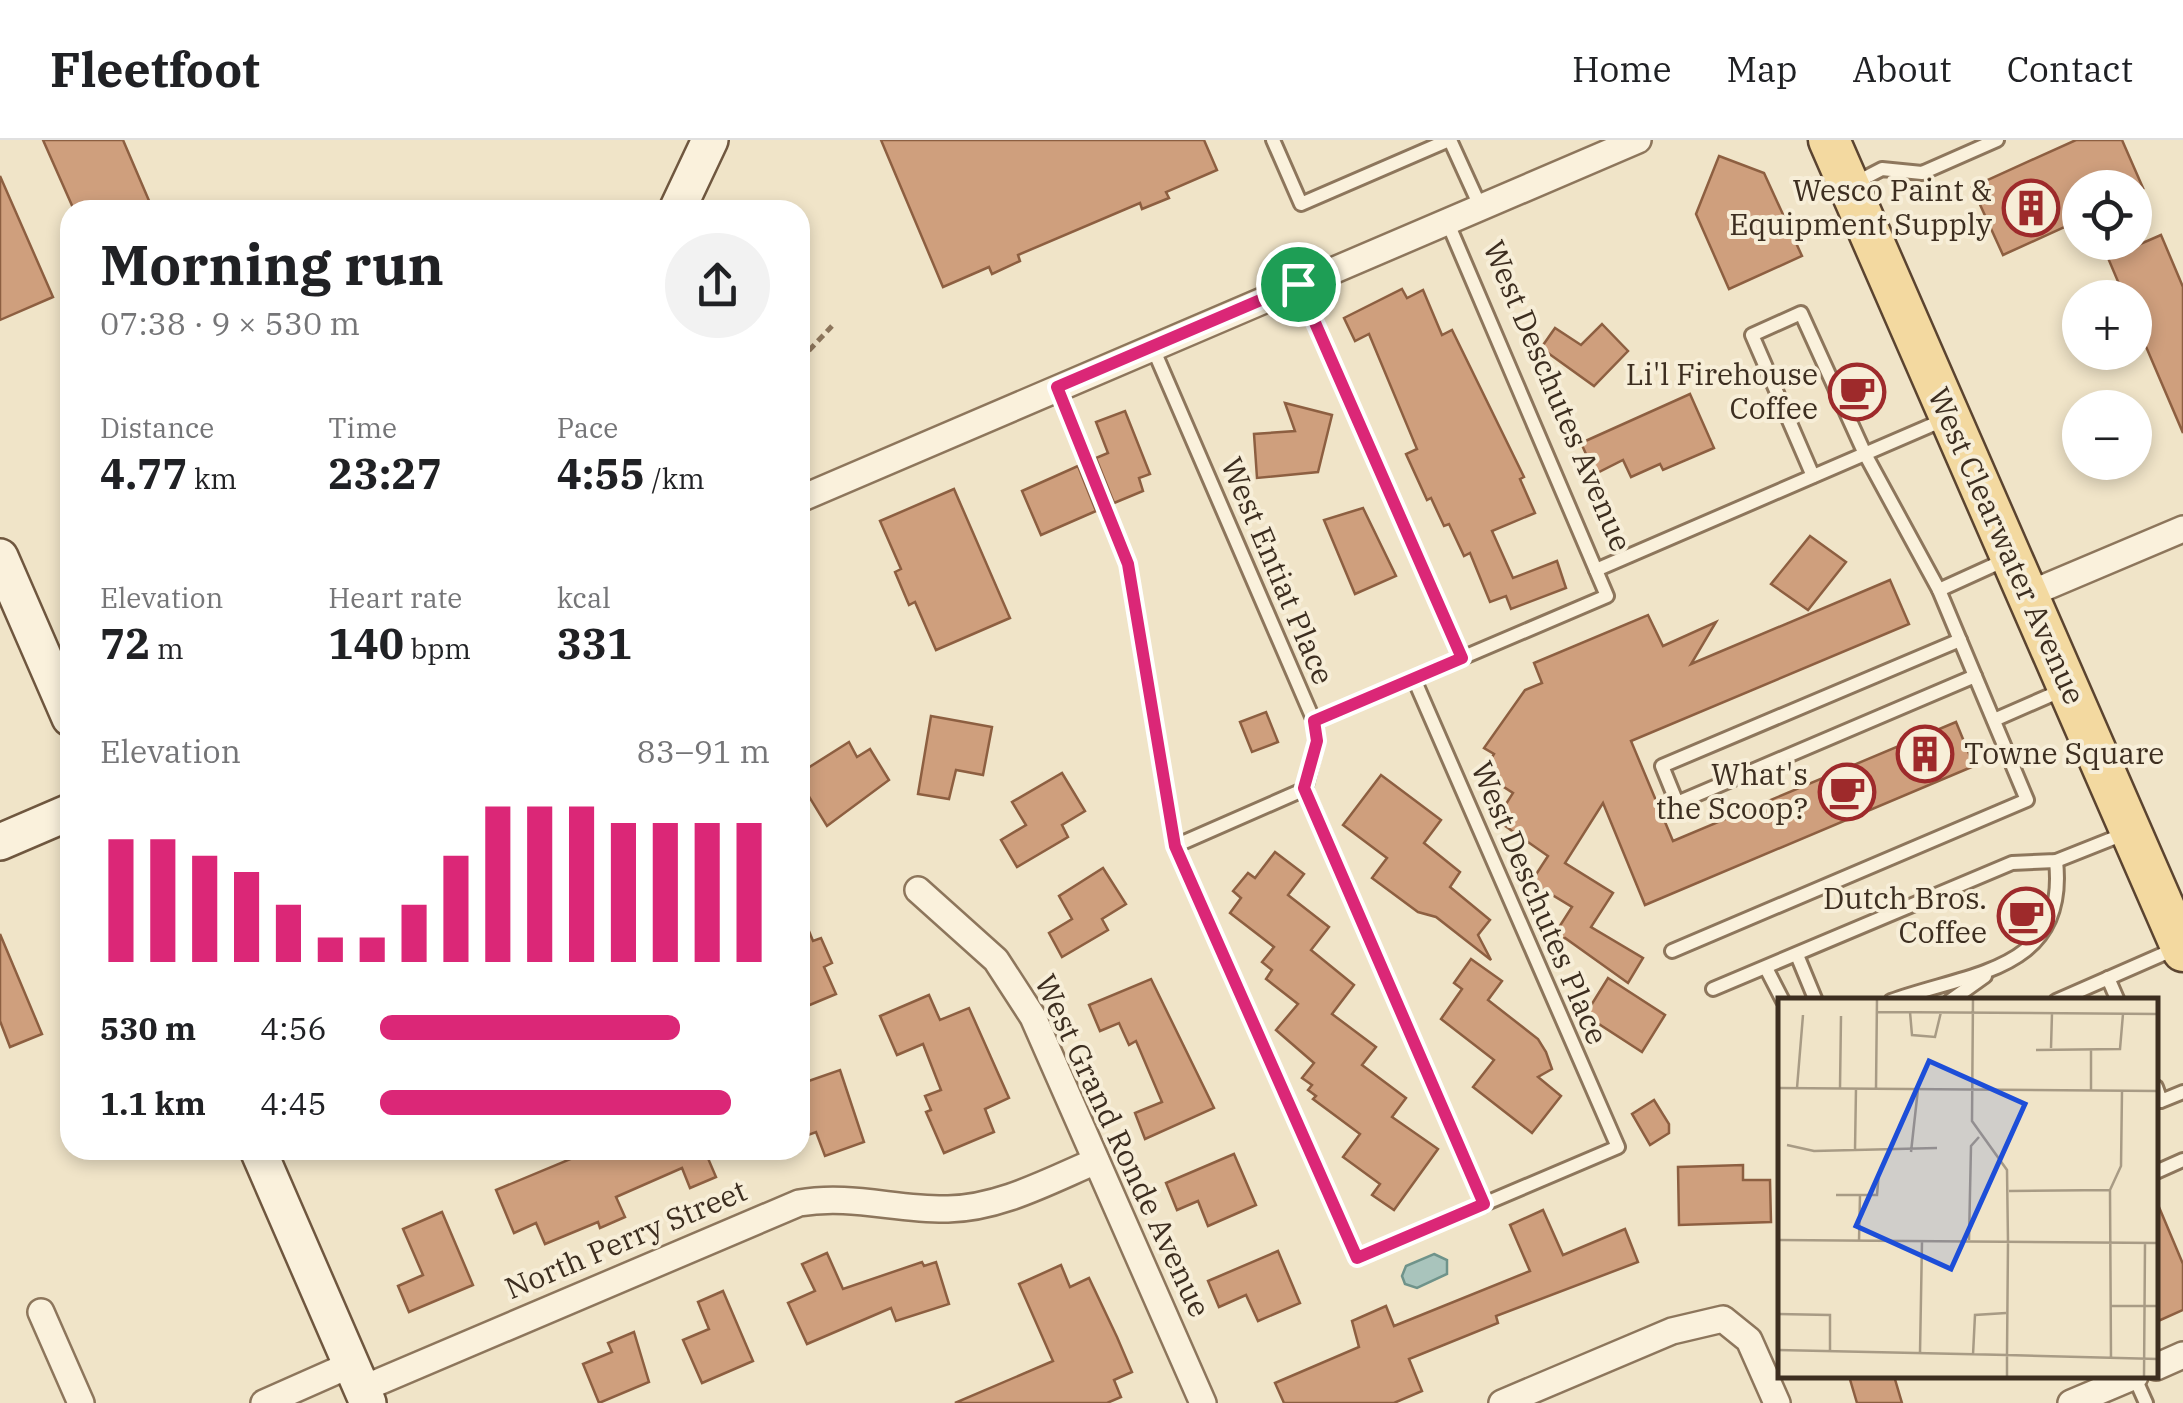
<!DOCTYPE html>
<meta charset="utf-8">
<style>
:root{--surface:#fff;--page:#f2f2f2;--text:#202124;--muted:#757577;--line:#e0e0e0;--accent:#db2777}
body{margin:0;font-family:"IBM Plex Serif",serif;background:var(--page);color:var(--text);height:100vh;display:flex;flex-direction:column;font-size:38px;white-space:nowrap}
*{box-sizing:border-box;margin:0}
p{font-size:32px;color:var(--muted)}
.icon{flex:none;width:55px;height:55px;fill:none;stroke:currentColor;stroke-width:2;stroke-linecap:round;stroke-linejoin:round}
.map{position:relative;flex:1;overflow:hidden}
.details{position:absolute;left:60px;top:60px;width:750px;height:960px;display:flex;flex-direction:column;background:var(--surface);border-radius:30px;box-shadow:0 5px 15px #0003}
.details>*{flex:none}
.fabs{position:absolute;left:2062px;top:30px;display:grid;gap:20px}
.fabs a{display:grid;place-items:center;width:90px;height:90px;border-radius:50%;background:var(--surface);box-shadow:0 5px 15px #0003;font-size:50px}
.pin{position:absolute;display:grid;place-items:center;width:85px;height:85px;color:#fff;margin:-42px;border:5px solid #fff;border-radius:50%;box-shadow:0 2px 10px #0007}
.round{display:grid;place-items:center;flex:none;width:105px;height:105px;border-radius:52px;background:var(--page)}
.summary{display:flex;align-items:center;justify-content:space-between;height:170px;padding:0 40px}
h1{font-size:55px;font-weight:800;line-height:75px}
.stats{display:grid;grid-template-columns:repeat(3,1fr);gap:15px;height:170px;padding:10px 40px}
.stats div{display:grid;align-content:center}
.stats b{font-size:42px;font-weight:800}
.stats small{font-size:28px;font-weight:400}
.stats p{font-size:28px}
.chart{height:280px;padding:20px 40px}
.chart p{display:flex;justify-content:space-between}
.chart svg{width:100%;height:180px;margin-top:10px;stroke:var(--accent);stroke-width:6}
ul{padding:0 40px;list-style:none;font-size:32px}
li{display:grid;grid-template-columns:160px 120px 1fr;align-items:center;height:75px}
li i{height:25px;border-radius:12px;background:var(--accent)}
header{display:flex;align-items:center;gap:60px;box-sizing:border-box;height:140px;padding:0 50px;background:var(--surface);border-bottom:2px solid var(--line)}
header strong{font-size:48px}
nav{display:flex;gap:55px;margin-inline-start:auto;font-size:35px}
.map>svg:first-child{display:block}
.water{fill:#a9c4bc;stroke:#6f938a;stroke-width:2.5}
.building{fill:#cf9f7d;stroke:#8d5f41;stroke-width:2.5}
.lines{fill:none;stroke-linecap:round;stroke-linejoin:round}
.lane-casing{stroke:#8d765c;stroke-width:18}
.street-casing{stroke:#8d765c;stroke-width:30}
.secondary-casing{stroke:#6f573f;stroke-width:40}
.primary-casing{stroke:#5b4430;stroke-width:45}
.path{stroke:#8d765c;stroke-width:5;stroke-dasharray:8 5;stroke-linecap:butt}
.lane{stroke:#faf1dc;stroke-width:12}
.street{stroke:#faf1dc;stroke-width:25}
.secondary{stroke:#faf1dc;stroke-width:35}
.primary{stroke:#f3d9a0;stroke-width:40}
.route-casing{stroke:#fff;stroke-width:20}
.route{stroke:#db2777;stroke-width:12}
.labels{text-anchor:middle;stroke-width:8;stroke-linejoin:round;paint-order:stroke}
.poi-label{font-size:30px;fill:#3d2e20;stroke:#f7eed8;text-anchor:end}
.street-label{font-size:30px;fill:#3d2e20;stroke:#f7eed8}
.inset-road{fill:none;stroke:#a89b85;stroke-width:2.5}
.view{fill:#1d4ed8;fill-opacity:0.15;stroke:#1d4ed8;stroke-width:5}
.inset-edge{fill:none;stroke:#3d2e20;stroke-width:5}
</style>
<header>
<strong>Fleetfoot</strong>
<nav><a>Home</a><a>Map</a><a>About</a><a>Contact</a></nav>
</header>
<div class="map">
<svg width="2183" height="1263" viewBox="0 0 2183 1263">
<rect width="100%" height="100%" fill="#f0e4c8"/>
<polygon class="water" points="1434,1114 1447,1120 1447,1134 1417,1148 1405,1144 1402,1136 1406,1126"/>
<g class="building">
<polygon points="43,0 123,0 153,70 74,70"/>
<polygon points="881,0 1204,0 1217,30 1166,52 1169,58 1142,69 1140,63 1018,115 1020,121 992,134 989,127 943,147"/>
<polygon points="2076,0 2122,0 2143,48 2080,48 2080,80 2003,115 1972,47"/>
<polygon points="1719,16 1764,33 1802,116 1729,149 1696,74"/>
<polygon points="0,36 53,157 0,180"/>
<polygon points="2161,95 2183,147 2183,293 2135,181 2135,158 2125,158 2108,118"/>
<polygon points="1402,149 1407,158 1423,150 1442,195 1452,190 1524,337 1520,339 1535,373 1492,391 1513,438 1557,421 1566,448 1511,469 1506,456 1490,462 1470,413 1464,416 1449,384 1444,386 1431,358 1427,360 1406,314 1417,309 1369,194 1355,201 1344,178"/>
<polygon points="1602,184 1628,211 1594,246 1541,208 1555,188 1581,205"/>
<polygon points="1860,229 1875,265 1857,273 1841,237"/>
<polygon points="1690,254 1714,308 1663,330 1660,324 1631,337 1623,320 1595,334 1581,303"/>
<polygon points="1285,263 1332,275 1318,332 1257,338 1254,294 1295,291"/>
<polygon points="1125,271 1150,334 1139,338 1143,351 1114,363 1096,318 1108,313 1096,282"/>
<polygon points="1078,326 1096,371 1041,395 1022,351"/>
<polygon points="954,349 1010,478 936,510 915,462 909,465 895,432 901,429 880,381"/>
<polygon points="1363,368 1396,436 1355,454 1324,380"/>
<polygon points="1810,396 1846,422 1808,470 1771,444"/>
<polygon points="1890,440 1909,484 1631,601 1673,701 1956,582 1974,626 1645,765 1603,663 1565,723 1613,753 1591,787 1643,818 1628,843 1565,798 1547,806 1572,767 1531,742 1548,716 1505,686 1510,678 1501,672 1513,653 1482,633 1494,614 1484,608 1525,550 1542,543 1534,523 1648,475 1663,506 1716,482 1691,524"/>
<polygon points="1266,572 1278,602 1252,612 1240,582"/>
<polygon points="931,576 992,587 983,635 956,630 949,659 918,654"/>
<polygon points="849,602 857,617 870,609 889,640 827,686 800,642 800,633"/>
<polygon points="1062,633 1085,671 1062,685 1068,697 1017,727 1001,700 1026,685 1012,662"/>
<polygon points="1381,635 1441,680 1424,703 1460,732 1450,747 1490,780 1478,795 1491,820 1436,777 1418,772 1372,738 1387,718 1343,685"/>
<polygon points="1275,712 1304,734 1288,755 1329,787 1311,810 1354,845 1332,874 1376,907 1362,925 1406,958 1392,977 1438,1009 1394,1070 1372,1055 1380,1044 1343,1017 1360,994 1313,959 1316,956 1308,950 1312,945 1302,938 1314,923 1276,890 1298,864 1266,839 1272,830 1262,822 1274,807 1230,773 1241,758 1233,751 1248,733 1255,738"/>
<polygon points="1103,728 1126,764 1102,779 1108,790 1062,817 1049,793 1072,779 1059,756"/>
<polygon points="800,769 813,801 821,798 832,823 824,827 836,854 800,869"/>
<polygon points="0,794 42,894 10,907 0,881"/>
<polygon points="1471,819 1502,841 1488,860 1538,899 1546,912 1552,929 1538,937 1561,956 1532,993 1473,947 1494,920 1441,879 1462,849 1454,843"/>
<polygon points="1608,838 1665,875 1642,912 1585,875"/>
<polygon points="1151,839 1214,968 1145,999 1135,973 1162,962 1136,901 1129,905 1119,883 1100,891 1089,865"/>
<polygon points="929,855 940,880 969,868 1009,958 985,969 994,992 944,1013 926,972 931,970 925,956 941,950 923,904 897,915 880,876"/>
<polygon points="840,930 864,1002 825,1016 816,992 800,998 800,944"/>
<polygon points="1654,960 1669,984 1669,993 1650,1005 1632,974"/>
<polygon points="592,1010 721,1010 707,1016 716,1037 690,1048 682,1028 616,1057 625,1077 600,1088 598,1082 545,1104 536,1083 514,1093 496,1050"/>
<polygon points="1234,1014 1256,1065 1208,1086 1198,1061 1177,1070 1166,1043"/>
<polygon points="1743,1025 1743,1040 1770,1040 1771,1082 1679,1085 1678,1027"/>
<polygon points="2156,1060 2183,1124 2183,1170 2156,1182"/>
<polygon points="1543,1070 1563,1115 1625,1089 1638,1122 1496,1176 1498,1183 1409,1219 1422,1251 1394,1263 1284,1263 1275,1243 1359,1207 1352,1181 1386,1166 1394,1186 1530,1131 1510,1085"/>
<polygon points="442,1072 473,1145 409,1172 398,1146 423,1135 403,1089"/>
<polygon points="1278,1111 1300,1163 1258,1181 1246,1155 1219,1167 1208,1141"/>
<polygon points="827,1113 843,1149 922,1122 924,1126 936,1122 949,1164 896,1181 891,1168 807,1204 788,1163 815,1151 802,1124"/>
<polygon points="1061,1125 1070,1147 1089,1138 1117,1197 1132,1232 1114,1240 1121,1257 1107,1263 955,1263 1053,1221 1019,1144"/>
<polygon points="723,1151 753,1221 702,1243 683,1200 709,1189 698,1162"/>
<polygon points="634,1192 649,1242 599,1263 583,1224 612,1212 608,1203"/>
<polygon points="1849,1236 1894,1236 1902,1263 1857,1263"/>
</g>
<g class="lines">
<g class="lane-casing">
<g id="lane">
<polyline points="1273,0 1301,64 1449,0"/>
<polyline points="1450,0 1480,66"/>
<polyline points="1855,43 1882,29 1922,33 1997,0"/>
<polyline points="1298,144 1462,518"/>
<polyline points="1152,206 1314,581 1317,601 1305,649 1484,1065"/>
<polyline points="1057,247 1128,424 1175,706 1357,1118 1618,1007 1414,539"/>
<polyline points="1813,336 1752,195 1801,173 1865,314 1939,450 1975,536"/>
<polyline points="1596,430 1948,278"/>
<polyline points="1939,450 2005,420"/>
<polyline points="1994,580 2065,549"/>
<polyline points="1314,581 1607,456 1447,81"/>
<polyline points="1175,706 1305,649"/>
<polyline points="1672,811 2027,660 1975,536 1677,663 1662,626 1960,500"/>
<polyline points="1797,815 1816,861"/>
<polyline points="1766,828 1783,861"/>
<polyline points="2108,838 2118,861"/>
<polyline points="1713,849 2012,723 2056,721 2124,694"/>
<path d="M1891 861C1970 832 2068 832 2056 721"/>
<polyline points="1950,861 1985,836"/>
<polyline points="2056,861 2177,808"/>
<polyline points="2156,947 2161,961 2183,952"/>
<polyline points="2156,1032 2183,1020"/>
<polyline points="2134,1236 2146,1263"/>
</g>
</g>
<g class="street-casing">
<g id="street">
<polyline points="800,359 1638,0"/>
<polyline points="2027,455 2183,389"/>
<polyline points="918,750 996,820 1033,877 1203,1263"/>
<polyline points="41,1172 81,1263"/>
<polyline points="2156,1227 2183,1215"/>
<path d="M362 1249 799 1063C851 1054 896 1070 948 1069 1000 1068 1049 1041 1096 1021"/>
<polyline points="264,1263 352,1224"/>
<polyline points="1502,1263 1672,1191 1723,1179 1749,1200 1777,1263"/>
<polyline points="2071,1263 2135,1236"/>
</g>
</g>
<g class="secondary-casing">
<g id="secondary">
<polyline points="677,70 710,0"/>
<polyline points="0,417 70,578"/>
<polyline points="0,702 70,672"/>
<polyline points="258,1010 368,1263"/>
</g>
</g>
<g class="primary-casing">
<polyline id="primary" points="1829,0 2183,811"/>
</g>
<polyline class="path" points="800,220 832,186"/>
<use href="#lane" class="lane"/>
<use href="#street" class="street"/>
<use href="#secondary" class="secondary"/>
<use href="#primary" class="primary"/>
</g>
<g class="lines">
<g class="route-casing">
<polygon id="route" points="1298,144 1462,518 1314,581 1317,601 1304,648 1484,1064 1357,1118 1175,706 1128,424 1057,247"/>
</g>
<use href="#route" class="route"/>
</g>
<defs>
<g id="building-ring" transform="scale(2.875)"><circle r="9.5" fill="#f7eed8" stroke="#9e2a2b" stroke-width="1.5"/><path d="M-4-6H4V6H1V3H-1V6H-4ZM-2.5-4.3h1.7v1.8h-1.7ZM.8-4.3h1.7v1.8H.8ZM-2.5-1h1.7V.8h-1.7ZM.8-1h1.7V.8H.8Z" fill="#9e2a2b"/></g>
<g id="cafe-ring" transform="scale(2.875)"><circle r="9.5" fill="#f7eed8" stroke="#9e2a2b" stroke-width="1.5"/><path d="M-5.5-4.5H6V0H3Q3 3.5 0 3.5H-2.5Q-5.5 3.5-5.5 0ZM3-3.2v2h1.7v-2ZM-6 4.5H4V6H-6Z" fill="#9e2a2b"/></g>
</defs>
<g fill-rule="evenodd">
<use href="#building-ring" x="2031" y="68"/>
<use href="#cafe-ring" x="1857" y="252"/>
<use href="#building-ring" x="1925" y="614"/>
<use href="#cafe-ring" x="1847" y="652"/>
<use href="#cafe-ring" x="2026" y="776"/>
</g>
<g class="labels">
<g class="poi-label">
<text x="1992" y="61">Wesco Paint &amp;<tspan x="1992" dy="34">Equipment Supply</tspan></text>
<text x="1818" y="245">Li'l Firehouse<tspan x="1818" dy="34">Coffee</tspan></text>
<text x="1964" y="624" text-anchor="start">Towne Square</text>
<text x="1808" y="645">What's<tspan x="1808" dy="34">the Scoop?</tspan></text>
<text x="1987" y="769">Dutch Bros.<tspan x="1987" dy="34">Coffee</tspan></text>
</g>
<g class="street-label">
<text transform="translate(1557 256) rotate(67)" y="10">West Deschutes Avenue</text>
<text transform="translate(2006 406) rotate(66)" y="10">West Clearwater Avenue</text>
<text transform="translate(1277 431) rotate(67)" y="10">West Entiat Place</text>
<text transform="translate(1539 763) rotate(67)" y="10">West Deschutes Place</text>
<text transform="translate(1122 1006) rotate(65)" y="10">West Grand Ronde Avenue</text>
<text transform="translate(626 1100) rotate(-23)" y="10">North Perry Street</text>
</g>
</g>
<g transform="translate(1778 858)">
<rect width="380" height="380" fill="#f0e4c8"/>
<path class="inset-road" d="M195 0 194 123 229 172 230 244M99 14 380 16M132 14 134 37 157 39 163 14M273 50 274 15M258 52 342 51 345 16M0 90 380 93M19 90 25 17M62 90 63 18M98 91 99 0M313 92V51M9 147 36 153 159 150M77 152 78 90M133 154 140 91M231 193 332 192M58 197H99L101 174M0 242 380 245M191 242 193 148 201 139M81 243 82 197M230 244 229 357 380 361M333 308H380M0 316 52 317V353M0 352 229 357V380M142 355 144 244M195 357 197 317 228 315M333 360 332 192 343 168 344 93M366 380 367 245"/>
<path class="view" d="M151 63 247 106 173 271 78 228Z"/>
<rect width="380" height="380" class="inset-edge"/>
</g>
</svg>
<div class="fabs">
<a><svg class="icon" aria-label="locate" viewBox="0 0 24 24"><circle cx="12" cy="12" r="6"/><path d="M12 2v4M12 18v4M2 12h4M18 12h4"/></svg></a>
<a>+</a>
<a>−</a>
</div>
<div class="pin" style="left:1298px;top:144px;background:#1e9e55"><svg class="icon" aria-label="arrive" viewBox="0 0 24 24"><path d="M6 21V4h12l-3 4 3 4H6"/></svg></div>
<section class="details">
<div class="summary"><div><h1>Morning run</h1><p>07:38 · 9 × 530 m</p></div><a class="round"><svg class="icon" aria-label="share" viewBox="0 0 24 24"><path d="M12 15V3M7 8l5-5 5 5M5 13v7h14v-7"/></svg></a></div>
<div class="stats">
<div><p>Distance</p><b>4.77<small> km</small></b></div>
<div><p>Time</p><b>23:27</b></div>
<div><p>Pace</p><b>4:55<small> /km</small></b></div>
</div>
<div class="stats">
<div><p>Elevation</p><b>72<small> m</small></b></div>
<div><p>Heart rate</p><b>140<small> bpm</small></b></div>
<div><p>kcal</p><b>331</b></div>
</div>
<div class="chart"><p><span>Elevation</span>83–91 m</p>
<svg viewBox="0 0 160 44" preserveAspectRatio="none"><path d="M5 44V14M15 44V14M25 44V18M35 44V22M45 44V30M55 44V38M65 44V38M75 44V30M85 44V18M95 44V6M105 44V6M115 44V6M125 44V10M135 44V10M145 44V10M155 44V10"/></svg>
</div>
<ul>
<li><b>530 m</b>4:56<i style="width:77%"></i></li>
<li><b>1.1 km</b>4:45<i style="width:90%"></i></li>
</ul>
</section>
</div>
